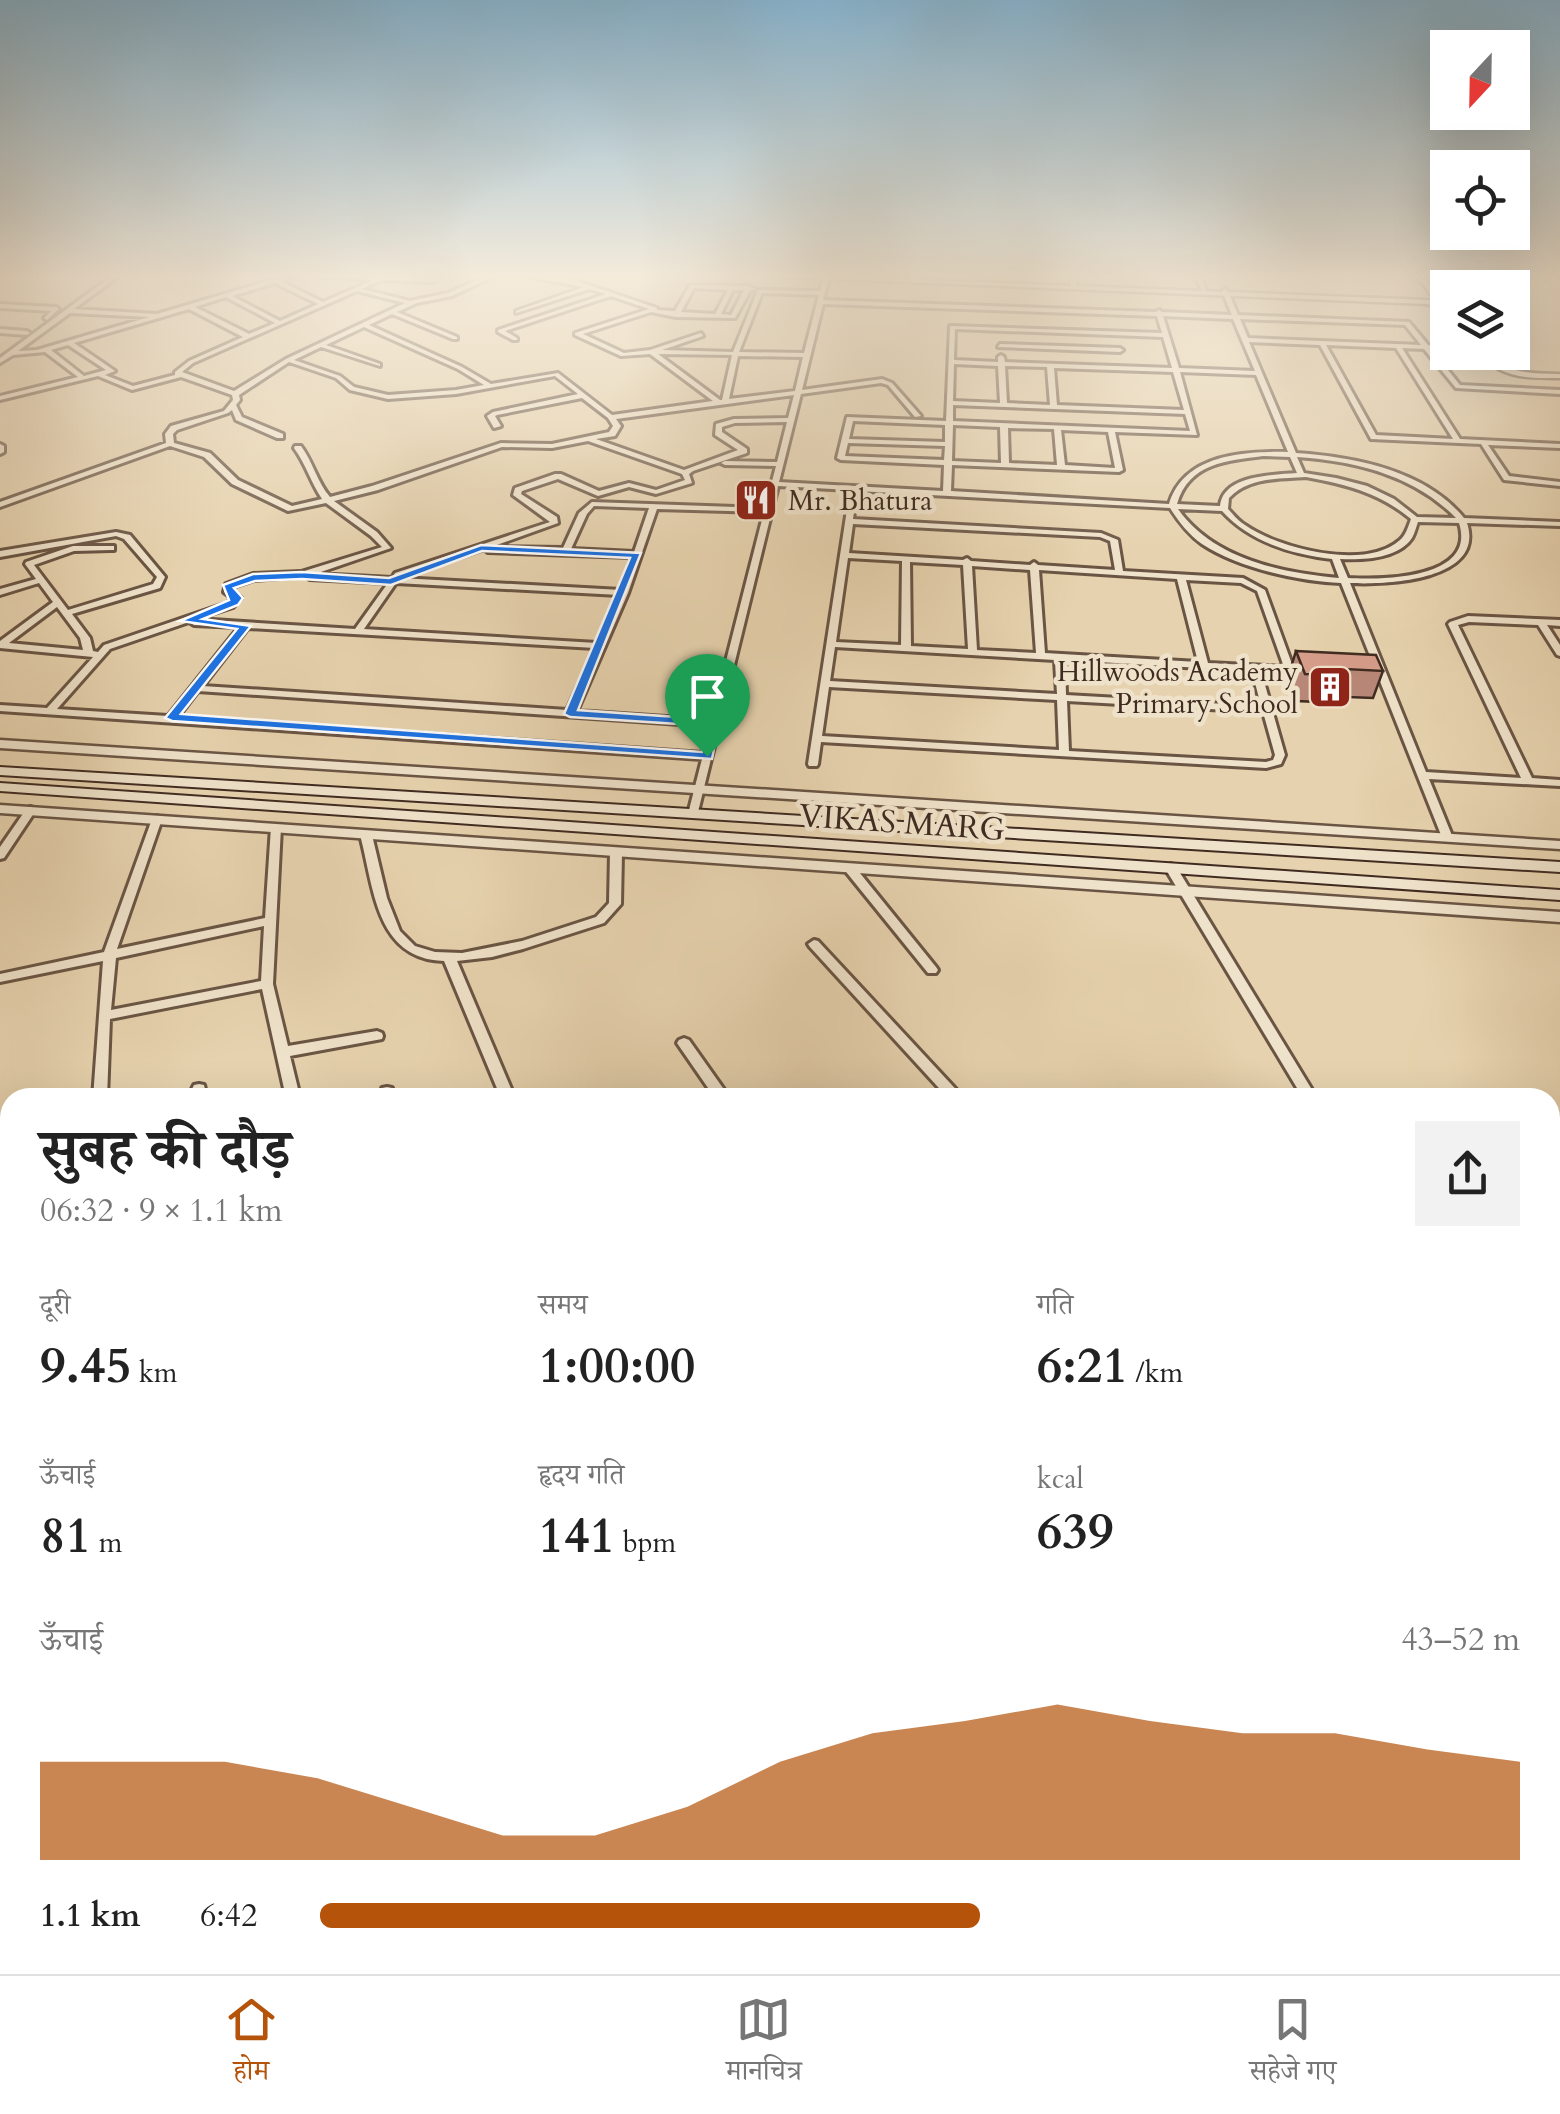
<!DOCTYPE html>
<html lang="hi">
<meta charset="utf-8">
<style>
:root{--surface:#fff;--page:#f2f2f2;--text:#222;--muted:#767676;--line:#e0e0e0;--accent:#b45309}
body{margin:0;font-family:Cardo,"Noto Serif Devanagari",serif;background:var(--page);color:var(--text);height:100vh;display:flex;flex-direction:column;font-size:38px;white-space:nowrap}
*{box-sizing:border-box;margin:0}
p{font-size:32px;color:var(--muted)}
.icon{flex:none;width:55px;height:55px;fill:none;stroke:currentColor;stroke-width:2;stroke-linecap:round;stroke-linejoin:round}
.map{position:relative;flex:1;overflow:hidden}
.details{position:absolute;left:0px;top:1088px;width:1560px;height:888px;display:flex;flex-direction:column;background:var(--surface);border-radius:30px 30px 0 0;box-shadow:0 10px 40px #0002}
.details>*{flex:none}
.needle{width:65px;rotate:202deg}
.fabs{position:absolute;left:1430px;top:30px;display:grid;gap:20px}
.fabs a{display:grid;place-items:center;width:100px;height:100px;border-radius:0px;background:var(--surface);box-shadow:0 10px 40px #0002;font-size:50px}
.pin{position:absolute;display:grid;place-items:center;width:85px;height:85px;color:#fff;margin:-102px -42px;border-radius:50% 50% 50% 0;rotate:-45deg;box-shadow:0 0 10px #0007}
.pin .icon{rotate:45deg}
.round{display:grid;place-items:center;flex:none;width:105px;height:105px;border-radius:0px;background:var(--page)}
.summary{display:flex;align-items:center;justify-content:space-between;height:170px;padding:0 40px}
h1{font-size:55px;font-weight:700;line-height:75px}
.metrics{display:grid;grid-template-columns:repeat(3,1fr);gap:15px;height:170px;padding:10px 40px}
.metrics div{display:grid;align-content:center}
.metrics b{font-size:50px;font-weight:700}
.metrics small{font-size:28px;font-weight:400}
.metrics p{font-size:28px}
.chart{height:280px;padding:20px 40px}
.chart p{display:flex;justify-content:space-between}
.chart svg{width:100%;height:180px;margin-top:10px;fill:var(--accent);opacity:.7}
ul{padding:0 40px;list-style:none;font-size:32px}
li{display:grid;grid-template-columns:160px 120px 1fr;align-items:center;height:75px}
li i{height:25px;border-radius:12px;background:var(--accent)}
.dock{display:flex;justify-content:space-around;align-items:center;height:140px;border-top:2px solid var(--line);background:var(--surface);font-size:28px;color:var(--muted)}
.dock a{display:grid;justify-items:center;gap:5px}
.dock .selected{color:var(--accent)}
.map>svg:first-child{display:block}
.lines{fill:none;stroke-linecap:round;stroke-linejoin:round}
.minor-casing{stroke:#6a5544;stroke-width:6}
.tertiary-casing{stroke:#6a5544;stroke-width:5}
.secondary-casing{stroke:#402b21;stroke-width:4}
.minor{fill:#efe2ca;fill-rule:evenodd}
.tertiary{fill:#efe2ca;fill-rule:evenodd}
.secondary{fill:#efe2ca;fill-rule:evenodd}
.wall{fill:#b88777;stroke:#402b21;stroke-width:2.5}
.building{fill:#d69d8a;stroke:#402b21;stroke-width:2.5}
.route{fill:#1a73e8;stroke:#fff;stroke-width:2.5;fill-rule:evenodd}
.labels{text-anchor:middle;stroke-width:9;stroke-linejoin:round;paint-order:stroke}
.far-poi-label{font-size:28px;fill:#402b21;stroke:#efe2ca;text-anchor:start}
.street-label{font-size:32px;fill:#402b21;stroke:#efe2ca}
</style>
<div class="map">
<svg width="1560" height="1974" viewBox="0 0 1560 1974">
<rect width="100%" height="100%" fill="#e6d2ae"/>
<filter id="stains"><feTurbulence type="fractalNoise" baseFrequency=".002" numOctaves="4"/><feColorMatrix values="0 0 0 0 .2 0 0 0 0 .09 0 0 0 0 .02 0 0 0 .5 -.17"/></filter>
<radialGradient id="worn" r=".72"><stop offset=".6" stop-color="#630" stop-opacity="0"/><stop offset="1" stop-color="#630" stop-opacity=".3"/></radialGradient>
<g class="lines">
<g class="minor-casing">
<g id="minor">
<path d="M112 276H119L74 309 157 314 285 276H295L280 281 323 302 373 280 316 276 432 278 443 276 433 282 381 280 362 289 410 301 448 293 486 276H494L452 296 417 303 397 312 457 337V339H453L392 314 369 325 462 367 491 384 558 373 612 415 713 401 650 354 621 356 575 335V333L649 309 611 296 505 331 517 338V340H513L498 332V330L606 294 590 289 516 313V311L584 287 526 276 574 280 657 308V310L675 311 690 285 748 286 755 289 750 291 735 318 676 317 651 312 583 334 624 353 650 350 701 333 703 336 662 350 733 352 758 290 820 291 823 278 826 276 829 278 823 300 1156 312 1159 310 1162 312 1232 315 1222 291 1225 289 1228 291 1238 315 1409 322 1428 345 1432 346 1431 349 1460 385 1560 390V394L1456 388 1424 349 1402 348 1460 439 1560 444V448L1488 445 1509 476 1560 482V486L1504 480 1481 444 1371 439 1320 345 1249 342 1296 453C1354 457 1425 470 1464 518L1560 522V526L1467 523C1486 581 1385 585 1350 583L1426 772 1521 778 1448 624 1450 622 1468 616 1560 620V626L1547 625 1560 645V656L1557 655 1538 625 1469 622 1458 625 1532 778 1560 780V786L1429 779 1453 838 1451 840H1443L1341 583C1298 581 1238 568 1202 544 1189 535 1179 522 1170 508L857 491 853 519 1101 533 1118 540 1123 571 1243 578 1265 590 1293 667 1305 668 1310 671 1305 674 1261 671 1285 755 1281 764 1266 768 821 742 818 764 817 766H809L808 764 850 490 778 486 697 816 693 817 688 814 702 759 0 711V705L47 708 93 657 0 648V641L53 602 39 583 0 595V589L36 579 25 564 26 562 73 546H114V550H111L74 551 34 565 68 610 153 584 157 577 124 539 116 536 0 557V551L116 532 130 535 165 577 160 588 72 614 90 638 93 651 98 652 104 645 227 603 232 598 224 592 226 584 253 574 301 572 382 547 371 536 326 503 288 511 232 484 204 457 170 446 0 507V502L166 443 165 434 171 426 224 411 233 400 232 395 181 377 132 390 98 376 0 400V396L78 377 45 352 13 355 0 363V358ZM275 283 318 304 280 321 232 296ZM694 288 728 290 715 314 681 312ZM733 290H744L731 315 721 314ZM357 291 405 303 286 359 234 391 182 372 193 363ZM762 293 819 295 804 353 739 352ZM226 297 275 323 249 334 195 307ZM823 304 1157 316 1162 333 950 326 946 421 847 417 837 458 841 460 944 465 943 491 779 482 801 394 881 383 888 385 915 417 921 416 892 383 882 379 802 390ZM189 309 243 337 189 361 175 372V375L133 386 105 375 115 371 74 343ZM70 313 149 317 37 350 18 351ZM1163 316 1233 319 1255 371 1179 368ZM1240 319 1405 325 1421 345 1248 338ZM364 327 458 369 484 385 456 390 388 395 354 387 340 376 294 360 321 347 380 366V364L326 345ZM955 329 1163 337 1172 368 1005 362 1004 357 1001 355 998 357V362L954 360ZM68 345 106 370 84 376 51 350ZM1326 345 1396 348 1453 439 1376 435ZM658 354 732 355 722 400H720ZM738 356 803 357 795 391 729 399ZM289 362 336 378 350 390 388 399 456 394 555 376 578 394 493 412 487 416 494 428 501 426 495 416 497 415 582 398 608 418 613 426 609 432 552 444 501 443 372 486 330 497C317 482 313 462 301 446H295L294 448C306 464 311 483 322 499L292 506 238 480 210 453 174 443 173 434 177 430 228 413 232 410 236 420 277 438H283V434L242 417 236 405 240 400 239 395ZM954 364 998 366 1000 403 953 401ZM1005 366 1047 367 1050 405 1007 403ZM1054 368 1173 372 1184 410 1057 405ZM1180 372 1256 375 1288 452C1244 451 1184 454 1169 504L951 491 952 465 1119 472 1123 470 1115 432 1197 435ZM794 395 788 418 734 419 716 424 715 435 738 450 684 470 596 439 615 436 621 426 616 419ZM953 405 1185 414 1190 431 953 421ZM853 421 945 425V442L849 439ZM787 422 777 462 725 461 721 463 725 465 776 466 765 508 592 502 579 513 563 548 491 547 558 523 557 517 521 494 522 491 558 479 598 496 629 487 656 494 692 483 689 474 693 471 747 453V449L722 432V427L735 423ZM953 425 1000 427 1001 463 952 461ZM1008 428 1054 429 1057 465 1009 463ZM1061 430 1108 432 1115 468 1065 465ZM588 441 682 474 685 480 656 490 629 483 599 491 561 474H555L515 488 513 495 550 522 395 573 392 578 315 574 391 548 377 532 334 501 378 490 502 447 552 448ZM848 443 945 446 944 460 845 456ZM1263 456 1290 457 1297 473C1272 475 1223 475 1220 506L1177 504C1189 463 1226 461 1263 456ZM1297 457C1355 461 1414 475 1456 518L1417 517 1394 499 1367 486 1336 478 1304 473ZM1306 477C1345 484 1380 493 1411 519 1408 527 1406 535 1400 540 1366 571 1279 549 1245 525 1238 521 1233 514 1228 509L1229 498C1249 477 1279 479 1306 477ZM594 506 649 508 634 552 571 549 587 514ZM657 509 764 512 711 720 577 711 628 593ZM1178 509 1222 511C1250 542 1291 554 1332 559L1339 578C1282 573 1213 559 1178 509ZM1418 522 1459 523C1477 579 1382 580 1348 578L1340 559C1363 560 1398 559 1412 538 1415 533 1416 527 1418 522ZM853 524 1100 537 1110 541 1115 570 1038 565 1034 562 1030 565 971 561 967 558 963 560 849 553ZM484 549 488 552 632 557 621 590 400 578ZM848 558 902 561 901 645 836 642ZM910 562 963 565 968 649 911 646ZM972 566 1030 570 1036 653 977 650ZM1039 570 1177 579 1198 662 1045 653ZM306 576 310 579 388 583 355 629 196 619 233 607 241 598 233 591V587L254 580ZM1186 580 1241 583 1257 591 1284 667 1208 663ZM396 583 619 595 597 643 364 629ZM57 607 80 638 83 650 9 643ZM189 622 194 625 239 627 168 716 57 709 110 649ZM248 628 595 648 567 710 203 686ZM835 647 1055 660 1057 694 830 681ZM1065 660 1252 671 1261 706 1066 695ZM829 687 1057 700 1059 750 822 736ZM198 691 710 726 703 753 178 717ZM1067 701 1263 712 1275 755 1273 760 1266 762 1069 751Z"/>
<polygon points="1070,276 1076,276 1076,287 1071,286"/>
<polygon points="1195,276 1201,276 1206,291 1202,291"/>
<polygon points="1417,276 1423,276 1444,306 1440,306"/>
<polygon points="0,304 56,307 59,309 47,320 44,318 51,311 0,308"/>
<polygon points="0,329 27,331 30,333 27,335 0,333"/>
<polygon points="1000,344 1120,348 1123,350 1120,352 998,347"/>
<polygon points="0,444 4,446 4,452 0,454"/>
<polygon points="31,807 36,810 4,858 0,859 0,847 27,808"/>
<path d="M157 816 162 819 117 949 265 918 271 827 272 825H280L281 827 273 984 288 1046 377 1031 382 1033 383 1036 382 1039 290 1056 299 1093 297 1097 290 1098 285 1093 262 989 110 1019 107 1098H93L103 961 0 982V974L104 952 152 819ZM264 926 261 981 111 1010 116 958Z"/>
<path d="M366 832 372 835 387 898 400 931 415 946 435 952 462 953 522 941 596 917 609 903 610 853 616 849 622 853 621 904 604 923 523 949 492 957 457 961 515 1098H501L444 961C375 959 374 886 360 835Z"/>
<polygon points="1171,864 1177,868 1317,1098 1303,1098 1165,868"/>
<polygon points="851,866 855,867 936,967 938,970 936,973 928,973 847,873 845,870 847,867"/>
<polygon points="814,940 818,941 964,1098 948,1098 810,947 808,944"/>
<polygon points="684,1038 689,1040 730,1098 715,1098 677,1043 679,1040"/>
<polygon points="199,1084 204,1085 207,1098 193,1098 192,1089 194,1085"/>
<polygon points="387,1087 392,1088 395,1098 381,1098 382,1088"/>
<polygon points="10,1278 10,1292 0,1295 0,1281"/>
<path d="M1550 1513C1560 1519 1560 1535 1560 1548 1546 1542 1550 1526 1550 1513Z"/>
<polygon points="10,1605 10,1623 0,1627 0,1609"/>
<polygon points="10,1964 10,1965 40,1965 34,1974 2,1974 5,1966"/>
<polygon points="1178,1965 1200,1965 1204,1974 1182,1974"/>
<polygon points="1455,1965 1478,1965 1482,1974 1459,1974"/>
</g>
</g>
<g class="tertiary-casing">
<g id="tertiary">
<polygon points="763,276 828,276 1428,300 1448,306 1448,310 1427,304"/>
<path d="M1478 352H1487C1506 375 1532 373 1560 374V378C1528 378 1500 379 1478 352Z"/>
<polygon points="0,740 1560,841 1560,849 0,748"/>
<polygon points="0,805 1560,912 1560,922 0,813"/>
</g>
</g>
<g class="secondary-casing">
<g id="secondary">
<polygon points="0,767 1560,862 1560,872 0,775"/>
<polygon points="0,783 1560,890 1560,900 0,791"/>
</g>
</g>
<use href="#minor" class="minor"/>
<use href="#tertiary" class="tertiary"/>
<use href="#secondary" class="secondary"/>
</g>
<polygon class="wall" points="1296,651 1383,671 1373,698 1322,696 1319,702 1296,701 1288,677"/>
<polygon class="building" points="1296,651 1376,655 1383,671 1326,668 1328,675 1305,674"/>
<linearGradient id="sky" x2="0" y2="1"><stop stop-color="#87b5d1"/><stop offset="0.5" stop-color="#f4ebdb"/><stop offset="1" stop-color="#f4ebdb" stop-opacity="0"/></linearGradient>
<rect width="1560" height="553" fill="url(#sky)"/>
<path class="route" d="M481 545 641 553 578 710 720 720 712 759 172 721 165 718 237 629 180 621 229 600 223 585 253 574 302 572 389 578ZM482 551 630 558 564 714 570 717 708 726 702 752 181 714 251 626 203 619 238 605 243 598 234 588 255 581 302 579 391 585Z"/>
<defs>
<g id="restaurant-square" transform="scale(2.25)"><rect x="-9" y="-9" width="18" height="18" rx="4" fill="#8f2418" stroke="#efe2ca"/><path d="M-5-6h1v4h1v-4h1v4h1v-4h1v5L-1.5 .5V6h-2V.5L-5-1ZM5-6V6H3V1.5H1.5Q1.5-4 5-6Z" fill="#fff"/></g>
<g id="building-square" transform="scale(2.25)"><rect x="-9" y="-9" width="18" height="18" rx="4" fill="#8f2418" stroke="#efe2ca"/><path d="M-4-6H4V6H1V3H-1V6H-4ZM-2.5-4.3h1.7v1.8h-1.7ZM.8-4.3h1.7v1.8H.8ZM-2.5-1h1.7V.8h-1.7ZM.8-1h1.7V.8H.8Z" fill="#fff"/></g>
</defs>
<g fill-rule="evenodd">
<use href="#restaurant-square" x="756" y="500"/>
<use href="#building-square" x="1330" y="687"/>
</g>
<g class="labels">
<g class="far-poi-label">
<text x="788" y="510">Mr. Bhatura</text>
<text x="1298" y="681" text-anchor="end">Hillwoods Academy<tspan x="1298" dy="32">Primary School</tspan></text>
</g>
<g class="street-label">
<text transform="translate(902 822) rotate(4)" y="11">VIKAS MARG</text>
</g>
</g>
<rect width="100%" height="100%" filter="url(#stains)"/>
<rect width="100%" height="100%" fill="url(#worn)"/>
</svg>
<div class="fabs">
<a><svg class="needle" viewBox="-14 -14 28 28"><path d="M0-13l5 13h-10z" fill="#e53935"/><path d="M0 13l5-13h-10z" fill="#767676"/></svg></a>
<a><svg class="icon" aria-label="locate" viewBox="0 0 24 24"><circle cx="12" cy="12" r="6"/><path d="M12 2v4M12 18v4M2 12h4M18 12h4"/></svg></a>
<a><svg class="icon" aria-label="layers" viewBox="0 0 24 24"><path d="M12 4l9 5-9 5-9-5zM3 14l9 5 9-5"/></svg></a>
</div>
<div class="pin" style="left:707px;top:756px;background:#1e9e55"><svg class="icon" aria-label="arrive" viewBox="0 0 24 24"><path d="M6 21V4h12l-3 4 3 4H6"/></svg></div>
<section class="details">
<div class="summary"><div><h1>सुबह की दौड़</h1><p>06:32 · 9 × 1.1 km</p></div><a class="round"><svg class="icon" aria-label="share" viewBox="0 0 24 24"><path d="M12 15V3M7 8l5-5 5 5M5 13v7h14v-7"/></svg></a></div>
<div class="metrics">
<div><p>दूरी</p><b>9.45<small> km</small></b></div>
<div><p>समय</p><b>1:00:00</b></div>
<div><p>गति</p><b>6:21<small> /km</small></b></div>
</div>
<div class="metrics">
<div><p>ऊँचाई</p><b>81<small> m</small></b></div>
<div><p>हृदय गति</p><b>141<small> bpm</small></b></div>
<div><p>kcal</p><b>639</b></div>
</div>
<div class="chart"><p><span>ऊँचाई</span>43–52 m</p>
<svg viewBox="0 0 160 44" preserveAspectRatio="none"><path d="M0 44V20L10 20L20 20L30 24L40 31L50 38L60 38L70 31L80 20L90 13L100 10L110 6L120 10L130 13L140 13L150 17L160 20V44z"/></svg>
</div>
<ul>
<li><b>1.1 km</b>6:42<i style="width:55%"></i></li>
</ul>
</section>
</div>
<nav class="dock">
<a class="selected"><svg class="icon" aria-label="home" viewBox="0 0 24 24"><path d="M3 11l9-7 9 7M6 9v11h12V9"/></svg>होम</a>
<a><svg class="icon" aria-label="map" viewBox="0 0 24 24"><path d="M3 6l6-2 6 2 6-2v14l-6 2-6-2-6 2zM9 4v14M15 6v14"/></svg>मानचित्र</a>
<a><svg class="icon" aria-label="saved" viewBox="0 0 24 24"><path d="M7 4h10v16l-5-4-5 4z"/></svg>सहेजे गए</a>
</nav>
